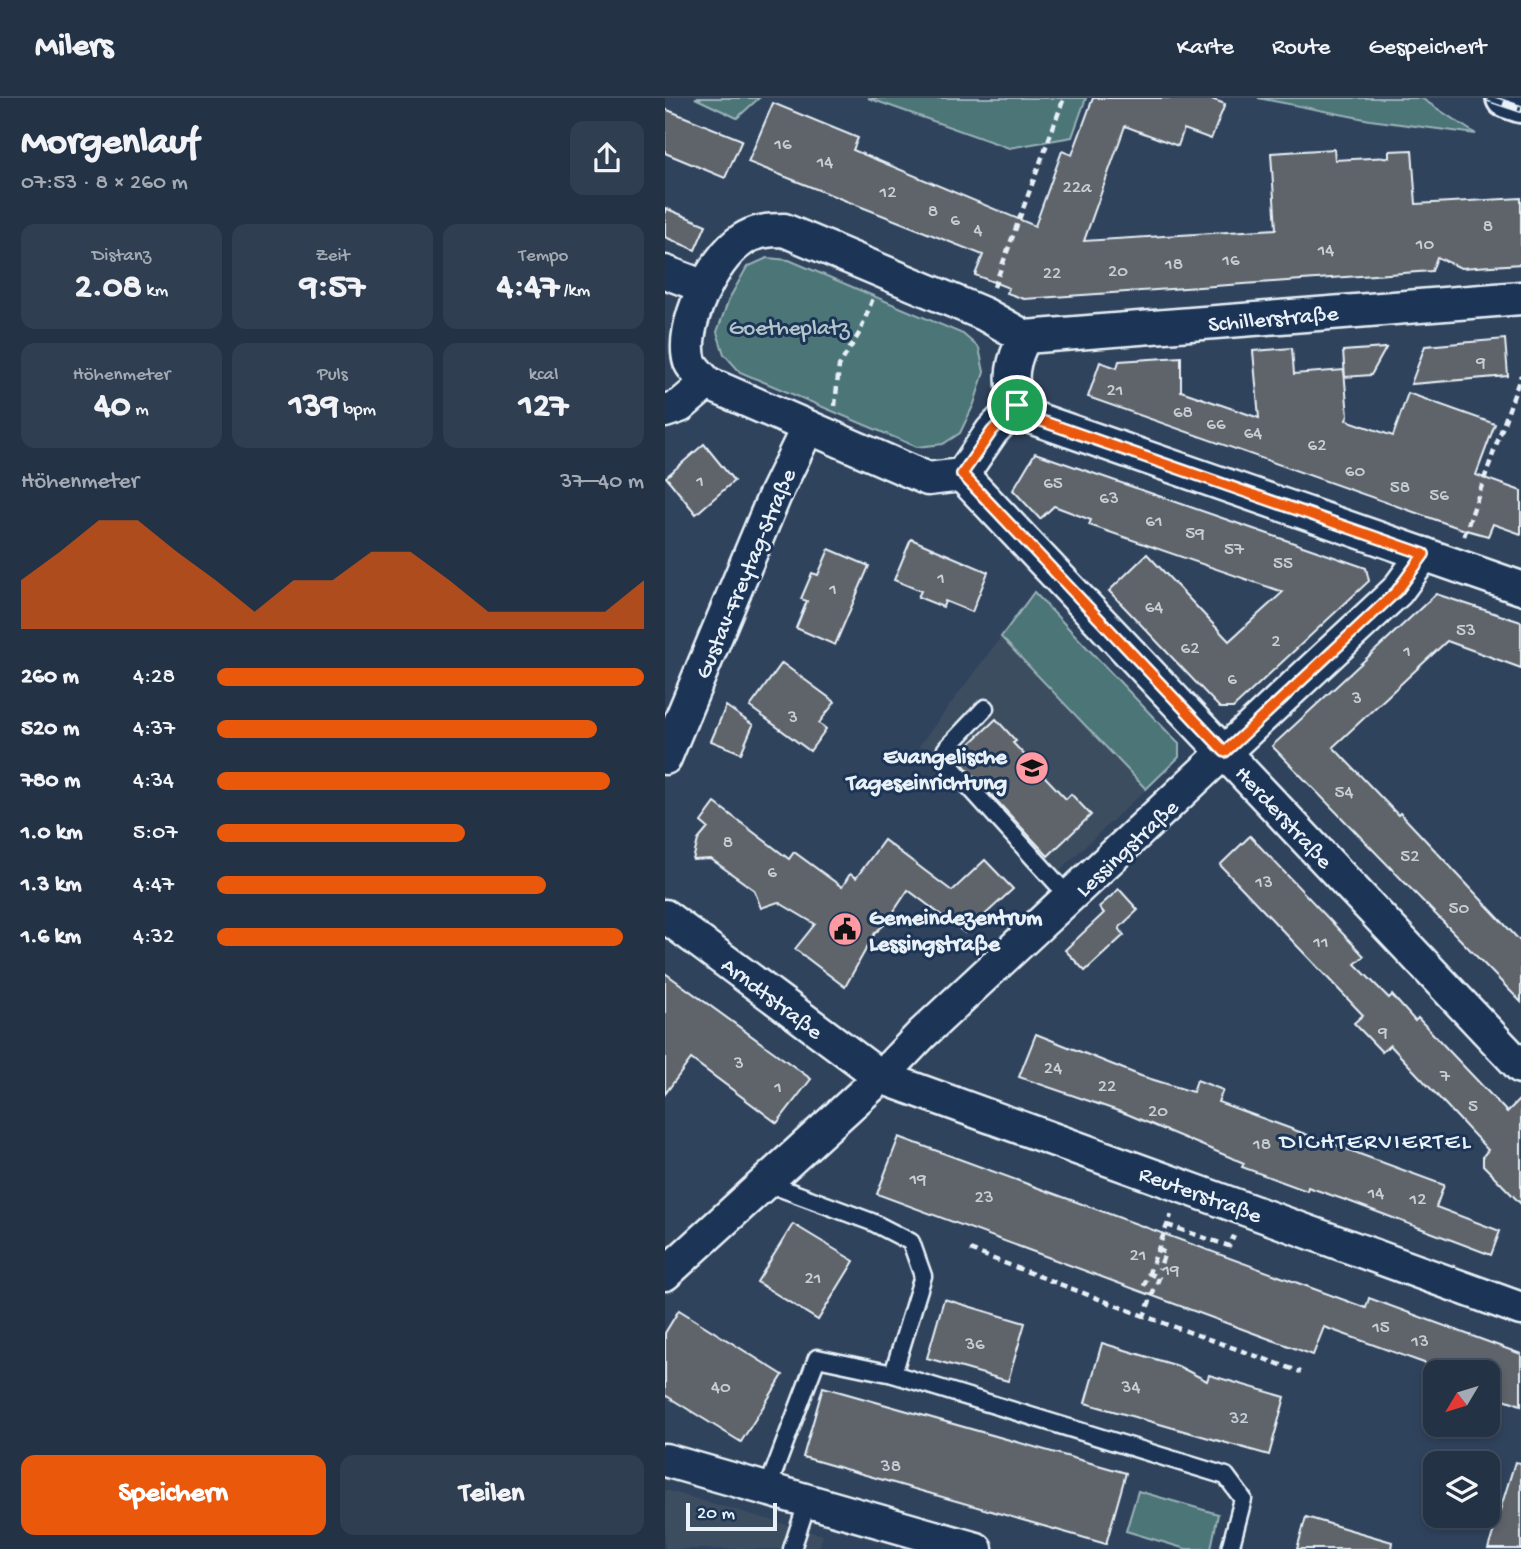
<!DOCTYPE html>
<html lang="de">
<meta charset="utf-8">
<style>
:root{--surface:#243246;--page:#303e51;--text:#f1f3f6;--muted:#a3aab3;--line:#414d5f;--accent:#ea580c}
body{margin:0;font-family:"Gochi Hand",sans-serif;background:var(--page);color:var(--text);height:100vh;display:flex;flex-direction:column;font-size:26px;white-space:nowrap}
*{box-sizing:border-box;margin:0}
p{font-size:23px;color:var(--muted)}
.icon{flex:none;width:38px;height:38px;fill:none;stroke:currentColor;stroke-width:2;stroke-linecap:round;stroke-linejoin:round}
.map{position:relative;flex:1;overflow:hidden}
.panel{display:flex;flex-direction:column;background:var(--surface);width:665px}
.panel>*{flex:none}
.needle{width:46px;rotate:232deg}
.tools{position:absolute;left:758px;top:1262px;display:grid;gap:14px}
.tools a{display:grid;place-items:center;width:77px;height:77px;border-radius:14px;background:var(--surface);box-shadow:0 4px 10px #0003,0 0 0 2px var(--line);font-size:35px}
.scale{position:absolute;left:21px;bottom:18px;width:91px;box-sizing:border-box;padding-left:7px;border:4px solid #e8f1f8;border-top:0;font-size:19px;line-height:24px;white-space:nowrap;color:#e8f1f8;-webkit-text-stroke:5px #1d3557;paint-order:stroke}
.pin{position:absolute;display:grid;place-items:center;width:60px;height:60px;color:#fff;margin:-30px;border:4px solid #fff;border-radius:50%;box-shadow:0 2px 7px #0007}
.round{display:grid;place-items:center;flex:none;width:74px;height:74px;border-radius:14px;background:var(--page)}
.headline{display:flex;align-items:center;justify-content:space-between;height:119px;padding:0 21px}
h1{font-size:38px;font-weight:800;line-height:52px}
.stats{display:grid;grid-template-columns:repeat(3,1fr);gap:10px;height:119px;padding:7px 21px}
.stats div{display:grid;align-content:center;border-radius:14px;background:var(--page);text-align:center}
.stats b{font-size:35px;font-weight:800}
.stats small{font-size:19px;font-weight:400}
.stats p{font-size:19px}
.chart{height:196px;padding:14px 21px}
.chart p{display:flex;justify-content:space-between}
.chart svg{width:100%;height:126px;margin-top:7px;fill:var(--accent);opacity:.7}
.cta{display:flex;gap:14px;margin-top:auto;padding:14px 21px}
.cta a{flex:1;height:80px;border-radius:14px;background:var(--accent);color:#fff;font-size:28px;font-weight:800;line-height:80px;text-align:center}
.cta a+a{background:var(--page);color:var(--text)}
ul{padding:0 21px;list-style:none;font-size:23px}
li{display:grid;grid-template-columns:112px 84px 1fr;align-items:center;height:52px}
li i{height:18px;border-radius:9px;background:var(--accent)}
header{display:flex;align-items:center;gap:42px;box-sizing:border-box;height:98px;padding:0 35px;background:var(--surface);border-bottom:2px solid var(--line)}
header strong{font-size:33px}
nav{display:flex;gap:38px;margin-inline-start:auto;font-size:24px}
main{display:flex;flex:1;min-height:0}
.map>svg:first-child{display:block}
.built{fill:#3e4d61}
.green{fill:#4c7477;stroke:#9ab2b8;stroke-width:2}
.building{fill:#5e646a;stroke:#e8f1f8;stroke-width:2}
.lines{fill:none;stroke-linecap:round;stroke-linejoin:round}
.lane-casing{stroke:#e8f1f8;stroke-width:21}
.street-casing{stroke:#e8f1f8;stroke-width:37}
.secondary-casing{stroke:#e8f1f8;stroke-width:44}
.path{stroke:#e8f1f8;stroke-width:4.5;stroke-dasharray:7 5;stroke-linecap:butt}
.lane{stroke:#1d3557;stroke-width:16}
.street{stroke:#1d3557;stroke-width:32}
.secondary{stroke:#1d3557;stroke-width:38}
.rail-casing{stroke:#e8f1f8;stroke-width:8}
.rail{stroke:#1d3557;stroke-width:5;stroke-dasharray:16;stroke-linecap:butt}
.route-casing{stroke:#fff;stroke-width:14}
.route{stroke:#ea580c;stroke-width:9}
.labels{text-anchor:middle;stroke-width:6;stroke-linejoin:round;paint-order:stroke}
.number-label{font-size:19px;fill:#c6ced4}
.street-label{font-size:23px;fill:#e8f1f8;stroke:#1d3557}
.park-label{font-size:23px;fill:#b1c5cb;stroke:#1d3557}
.poi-label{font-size:23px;font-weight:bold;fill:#e8f1f8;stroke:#1d3557;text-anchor:end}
.neighbourhood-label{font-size:24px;letter-spacing:2px;fill:#e8f1f8;stroke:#1d3557}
</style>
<header>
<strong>Milers</strong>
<nav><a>Karte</a><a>Route</a><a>Gespeichert</a></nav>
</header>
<main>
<section class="panel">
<div class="headline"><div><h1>Morgenlauf</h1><p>07:53 · 8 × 260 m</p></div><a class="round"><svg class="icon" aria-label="share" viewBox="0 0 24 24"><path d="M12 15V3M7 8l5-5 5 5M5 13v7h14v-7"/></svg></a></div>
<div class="stats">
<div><p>Distanz</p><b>2.08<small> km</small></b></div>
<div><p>Zeit</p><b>9:57</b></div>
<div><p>Tempo</p><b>4:47<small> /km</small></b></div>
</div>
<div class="stats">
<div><p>Höhenmeter</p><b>40<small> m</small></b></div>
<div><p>Puls</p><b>139<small> bpm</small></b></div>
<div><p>kcal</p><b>127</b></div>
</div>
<div class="chart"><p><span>Höhenmeter</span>37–40 m</p>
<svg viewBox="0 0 160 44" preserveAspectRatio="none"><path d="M0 44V27L10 17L20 6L30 6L40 17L50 27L60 38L70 27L80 27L90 17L100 17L110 27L120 38L130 38L140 38L150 38L160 27V44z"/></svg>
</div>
<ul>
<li><b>260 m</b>4:28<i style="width:100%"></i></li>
<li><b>520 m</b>4:37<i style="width:89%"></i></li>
<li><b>780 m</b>4:34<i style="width:92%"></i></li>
<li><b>1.0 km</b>5:07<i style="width:58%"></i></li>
<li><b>1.3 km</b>4:47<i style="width:77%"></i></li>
<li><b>1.6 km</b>4:32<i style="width:95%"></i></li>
</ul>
<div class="cta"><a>Speichern</a><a>Teilen</a></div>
</section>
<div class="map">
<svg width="856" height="1451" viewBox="0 0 856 1451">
<rect width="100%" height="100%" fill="#30435d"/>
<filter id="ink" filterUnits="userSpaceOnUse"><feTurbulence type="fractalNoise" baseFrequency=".0143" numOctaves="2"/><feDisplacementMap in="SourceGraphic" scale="14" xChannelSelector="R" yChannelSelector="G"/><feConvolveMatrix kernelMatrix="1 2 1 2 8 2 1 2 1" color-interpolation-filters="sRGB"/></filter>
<g filter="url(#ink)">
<g class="built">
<polygon points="336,539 481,691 381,785 254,648"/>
<polygon points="0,1392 158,1437 154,1451 0,1451"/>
</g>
<g class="green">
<polygon points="30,0 94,0 72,20"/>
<polygon points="203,0 421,0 407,39 344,50"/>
<polygon points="593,0 756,0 811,36 705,22"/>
<polygon points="102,160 124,162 298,236 314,250 319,274 309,306 295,335 278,346 252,349 75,274 59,256 52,234 64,201 82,169"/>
<polygon points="369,494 514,646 514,659 481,691 336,539"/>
<polygon points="473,1393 553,1416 546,1451 521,1451 461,1433"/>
</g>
<g class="building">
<polygon points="428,0 544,0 560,6 546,41 519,31 513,48 460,28 419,143 611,131 606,55 669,51 670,62 724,59 724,53 747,52 751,106 856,100 856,166 796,170 772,159 767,173 359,201 342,195 344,190 310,177 318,157 83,64 108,5 193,40 188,52 370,128 397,53 407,57"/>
<polygon points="0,11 77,42 60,80 0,55"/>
<polygon points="0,110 41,127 30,152 0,139"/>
<polygon points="840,241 843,278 746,286 760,248"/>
<polygon points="627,250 629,276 679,272 683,318 681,322 728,338 743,295 830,326 811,377 856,393 856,436 828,426 823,438 794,430 423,299 435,264 452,270 454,263 516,259 516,293 594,320 588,253"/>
<polygon points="721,250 706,277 680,279 678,253"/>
<polygon points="39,346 69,383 31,416 1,379"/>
<polygon points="370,355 701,470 704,483 568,610 555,610 444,493 482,456 564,543 618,494 424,427 426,422 389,408 375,421 348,392"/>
<polygon points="246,441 323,474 307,514 280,503 278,509 253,499 256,493 229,482"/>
<polygon points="164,451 204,468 170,547 131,530 142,503 136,501 147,475 153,477"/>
<polygon points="771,496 856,524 856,570 782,543 668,649 733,717 735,715 856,844 856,904 607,648"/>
<polygon points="117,565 170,604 154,625 161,631 145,653 85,609"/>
<polygon points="61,608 88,627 76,655 46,643"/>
<polygon points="331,621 351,643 348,645 401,701 406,696 426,717 383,758 291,659"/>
<polygon points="50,705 124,761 129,754 177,789 185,776 191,780 219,742 287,793 320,762 348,791 300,835 243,792 221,825 210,835 180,889 130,851 150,826 113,804 96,810 89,792 46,761 28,762 33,742 43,730 36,724"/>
<polygon points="585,738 699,858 690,866 724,900 727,897 750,923 753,920 842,1014 856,1000 856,1106 818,1067 818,1058 823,1052 725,947 717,954 689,925 698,917 555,767"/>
<polygon points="454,791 473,812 454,830 459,837 420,873 400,852 439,815 434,809"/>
<polygon points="0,875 146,981 112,1025 26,961 0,996"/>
<polygon points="371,936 476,978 528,994 532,982 558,992 553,1004 779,1087 771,1109 835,1133 826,1157 686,1104 643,1089 642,1093 577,1069 579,1065 462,1016 354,979"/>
<polygon points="234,1039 701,1210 704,1200 856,1256 856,1307 822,1295 822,1274 784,1274 659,1229 648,1257 212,1096"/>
<polygon points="128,1126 189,1163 153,1222 92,1184"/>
<polygon points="279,1201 360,1225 343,1283 262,1260"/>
<polygon points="14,1212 118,1277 76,1344 0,1297 0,1235"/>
<polygon points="437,1245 513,1268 542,1283 544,1277 620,1299 604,1357 420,1305"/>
<polygon points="158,1289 461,1375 441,1446 138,1359"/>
<polygon points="850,1364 856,1365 856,1451 823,1451"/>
<polygon points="641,1419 727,1444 726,1451 632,1451"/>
</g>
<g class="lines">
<g class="lane-casing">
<g id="lane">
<polyline points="320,610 281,651 280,662 406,801"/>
<polyline points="99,1084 207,1124 246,1144 258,1178 228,1276"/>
<polyline points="102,1392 152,1260 228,1276 561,1378 578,1401 565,1451"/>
<polyline points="127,1451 143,1402"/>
</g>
</g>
<g class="street-casing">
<g id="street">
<polyline points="0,174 40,189"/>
<polyline points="360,239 856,200"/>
<path d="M352 307 327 333 297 377 263 381 42 285C37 279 28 271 25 264 14 229 48 161 77 142 90 133 104 132 119 132L319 216 360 239"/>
<polyline points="352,307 368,320 856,490"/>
<path d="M352 307C344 280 347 263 360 239"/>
<polyline points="0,313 15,308 42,285"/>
<polyline points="297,377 856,969"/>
<polyline points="0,660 109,399 143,329"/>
<polyline points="0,818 216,979 856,1211"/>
<polyline points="0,1176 216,979 257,936 732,493 759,456"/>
<polyline points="0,1362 311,1451"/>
</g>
</g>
<g class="secondary-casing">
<polyline id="secondary" points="841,0 856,5"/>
</g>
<g class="path">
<polyline points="329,189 399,0"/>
<polyline points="170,308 174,268 195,234 208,200"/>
<polyline points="799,438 856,277"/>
<polyline points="502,1127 564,1148 569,1138"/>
<polyline points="493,1151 500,1155 494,1171"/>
<polyline points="305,1152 479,1218"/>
<polyline points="483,1175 494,1180 479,1218 636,1274"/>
<polyline points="479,1188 506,1117"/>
</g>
<use href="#lane" class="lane"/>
<use href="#street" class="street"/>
<use href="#secondary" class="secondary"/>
<g class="rail-casing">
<polyline id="rail" points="823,0 856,11"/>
</g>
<use href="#rail" class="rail"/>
</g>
</g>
<g class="lines" filter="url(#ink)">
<g class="route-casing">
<polygon id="route" points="352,307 368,320 759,456 732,493 560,654 297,376 327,333"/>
</g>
<use href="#route" class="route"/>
</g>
<defs>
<g id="school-disc" transform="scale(1.75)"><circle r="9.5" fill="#ff9aa2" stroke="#1d3557"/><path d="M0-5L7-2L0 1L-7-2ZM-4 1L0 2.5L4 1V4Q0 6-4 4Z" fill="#111"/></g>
<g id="civic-disc" transform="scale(1.75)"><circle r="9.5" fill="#ff9aa2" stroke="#1d3557"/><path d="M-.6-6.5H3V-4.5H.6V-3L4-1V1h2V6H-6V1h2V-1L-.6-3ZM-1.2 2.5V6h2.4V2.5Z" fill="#111"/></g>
</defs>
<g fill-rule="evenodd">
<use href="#school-disc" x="367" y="670"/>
<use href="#civic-disc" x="180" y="831"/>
</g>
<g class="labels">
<g class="number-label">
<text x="118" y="51">16</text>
<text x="160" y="69">14</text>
<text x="412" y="94">22a</text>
<text x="223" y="99">12</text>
<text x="268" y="118">8</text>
<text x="290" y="127">6</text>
<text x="823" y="133">8</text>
<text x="313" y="137">4</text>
<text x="760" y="151">10</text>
<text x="661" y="157">14</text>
<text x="566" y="167">16</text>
<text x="509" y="171">18</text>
<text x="453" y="178">20</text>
<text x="387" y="180">22</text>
<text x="816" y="269">9</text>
<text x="450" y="297">21</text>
<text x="518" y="319">68</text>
<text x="551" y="331">66</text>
<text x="588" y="340">64</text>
<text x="652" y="352">62</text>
<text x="690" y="378">60</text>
<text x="35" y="388">1</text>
<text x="388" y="390">65</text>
<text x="735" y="394">58</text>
<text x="774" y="402">56</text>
<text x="444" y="405">63</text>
<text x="489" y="428">61</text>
<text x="530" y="440">59</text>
<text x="569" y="456">57</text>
<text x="618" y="470">55</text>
<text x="276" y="485">1</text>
<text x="168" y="496">1</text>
<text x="489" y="514">64</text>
<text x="801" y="537">53</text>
<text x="611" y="548">2</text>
<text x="525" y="555">62</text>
<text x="742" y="558">1</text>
<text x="567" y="586">6</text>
<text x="692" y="605">3</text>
<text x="128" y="624">3</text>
<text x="679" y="699">54</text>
<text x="63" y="749">8</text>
<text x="745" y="763">52</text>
<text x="107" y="779">6</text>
<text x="599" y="789">13</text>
<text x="794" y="815">50</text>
<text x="656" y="849">11</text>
<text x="718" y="939">9</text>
<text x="74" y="970">3</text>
<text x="388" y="975">24</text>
<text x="780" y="983">7</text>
<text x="442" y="993">22</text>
<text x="113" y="994">1</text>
<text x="808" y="1013">5</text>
<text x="493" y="1018">20</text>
<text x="597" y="1051">18</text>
<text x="253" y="1086">19</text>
<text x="711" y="1100">14</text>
<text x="319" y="1104">23</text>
<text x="753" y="1106">12</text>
<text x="473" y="1162">21</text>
<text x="506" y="1177">19</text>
<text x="148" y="1185">21</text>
<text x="716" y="1234">15</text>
<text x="755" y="1248">13</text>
<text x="310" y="1251">36</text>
<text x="56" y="1294">40</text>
<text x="466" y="1294">34</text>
<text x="574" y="1325">32</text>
<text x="226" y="1373">38</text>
</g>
<g class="street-label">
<text transform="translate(608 219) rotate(-5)" y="8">Schillerstraße</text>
<text transform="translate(79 475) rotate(-67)" y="8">Gustav-Freytag-Straße</text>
<text transform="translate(620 718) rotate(47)" y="8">Herderstraße</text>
<text transform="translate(461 749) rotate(-43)" y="8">Lessingstraße</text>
<text transform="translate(108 899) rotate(37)" y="8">Arndtstraße</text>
<text transform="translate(536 1095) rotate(20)" y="8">Reuterstraße</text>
</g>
<g class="park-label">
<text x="124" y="236">Goetheplatz</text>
</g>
<g class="poi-label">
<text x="342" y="665">Evangelische<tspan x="342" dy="26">Tageseinrichtung</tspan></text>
<text x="204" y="826" text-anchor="start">Gemeindezentrum<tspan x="204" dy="26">Lessingstraße</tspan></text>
</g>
<g class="neighbourhood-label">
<text x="711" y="1050">DICHTERVIERTEL</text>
</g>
</g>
</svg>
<div class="tools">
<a><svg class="needle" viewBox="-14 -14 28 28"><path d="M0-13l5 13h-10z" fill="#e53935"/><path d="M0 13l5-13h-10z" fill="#a3aab3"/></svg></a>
<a><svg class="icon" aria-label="layers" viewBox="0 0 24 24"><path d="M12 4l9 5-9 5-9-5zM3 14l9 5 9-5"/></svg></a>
</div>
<div class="scale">20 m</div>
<div class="pin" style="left:352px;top:307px;background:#1e9e55"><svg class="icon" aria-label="arrive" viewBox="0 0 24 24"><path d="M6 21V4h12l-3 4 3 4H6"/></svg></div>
</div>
</main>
